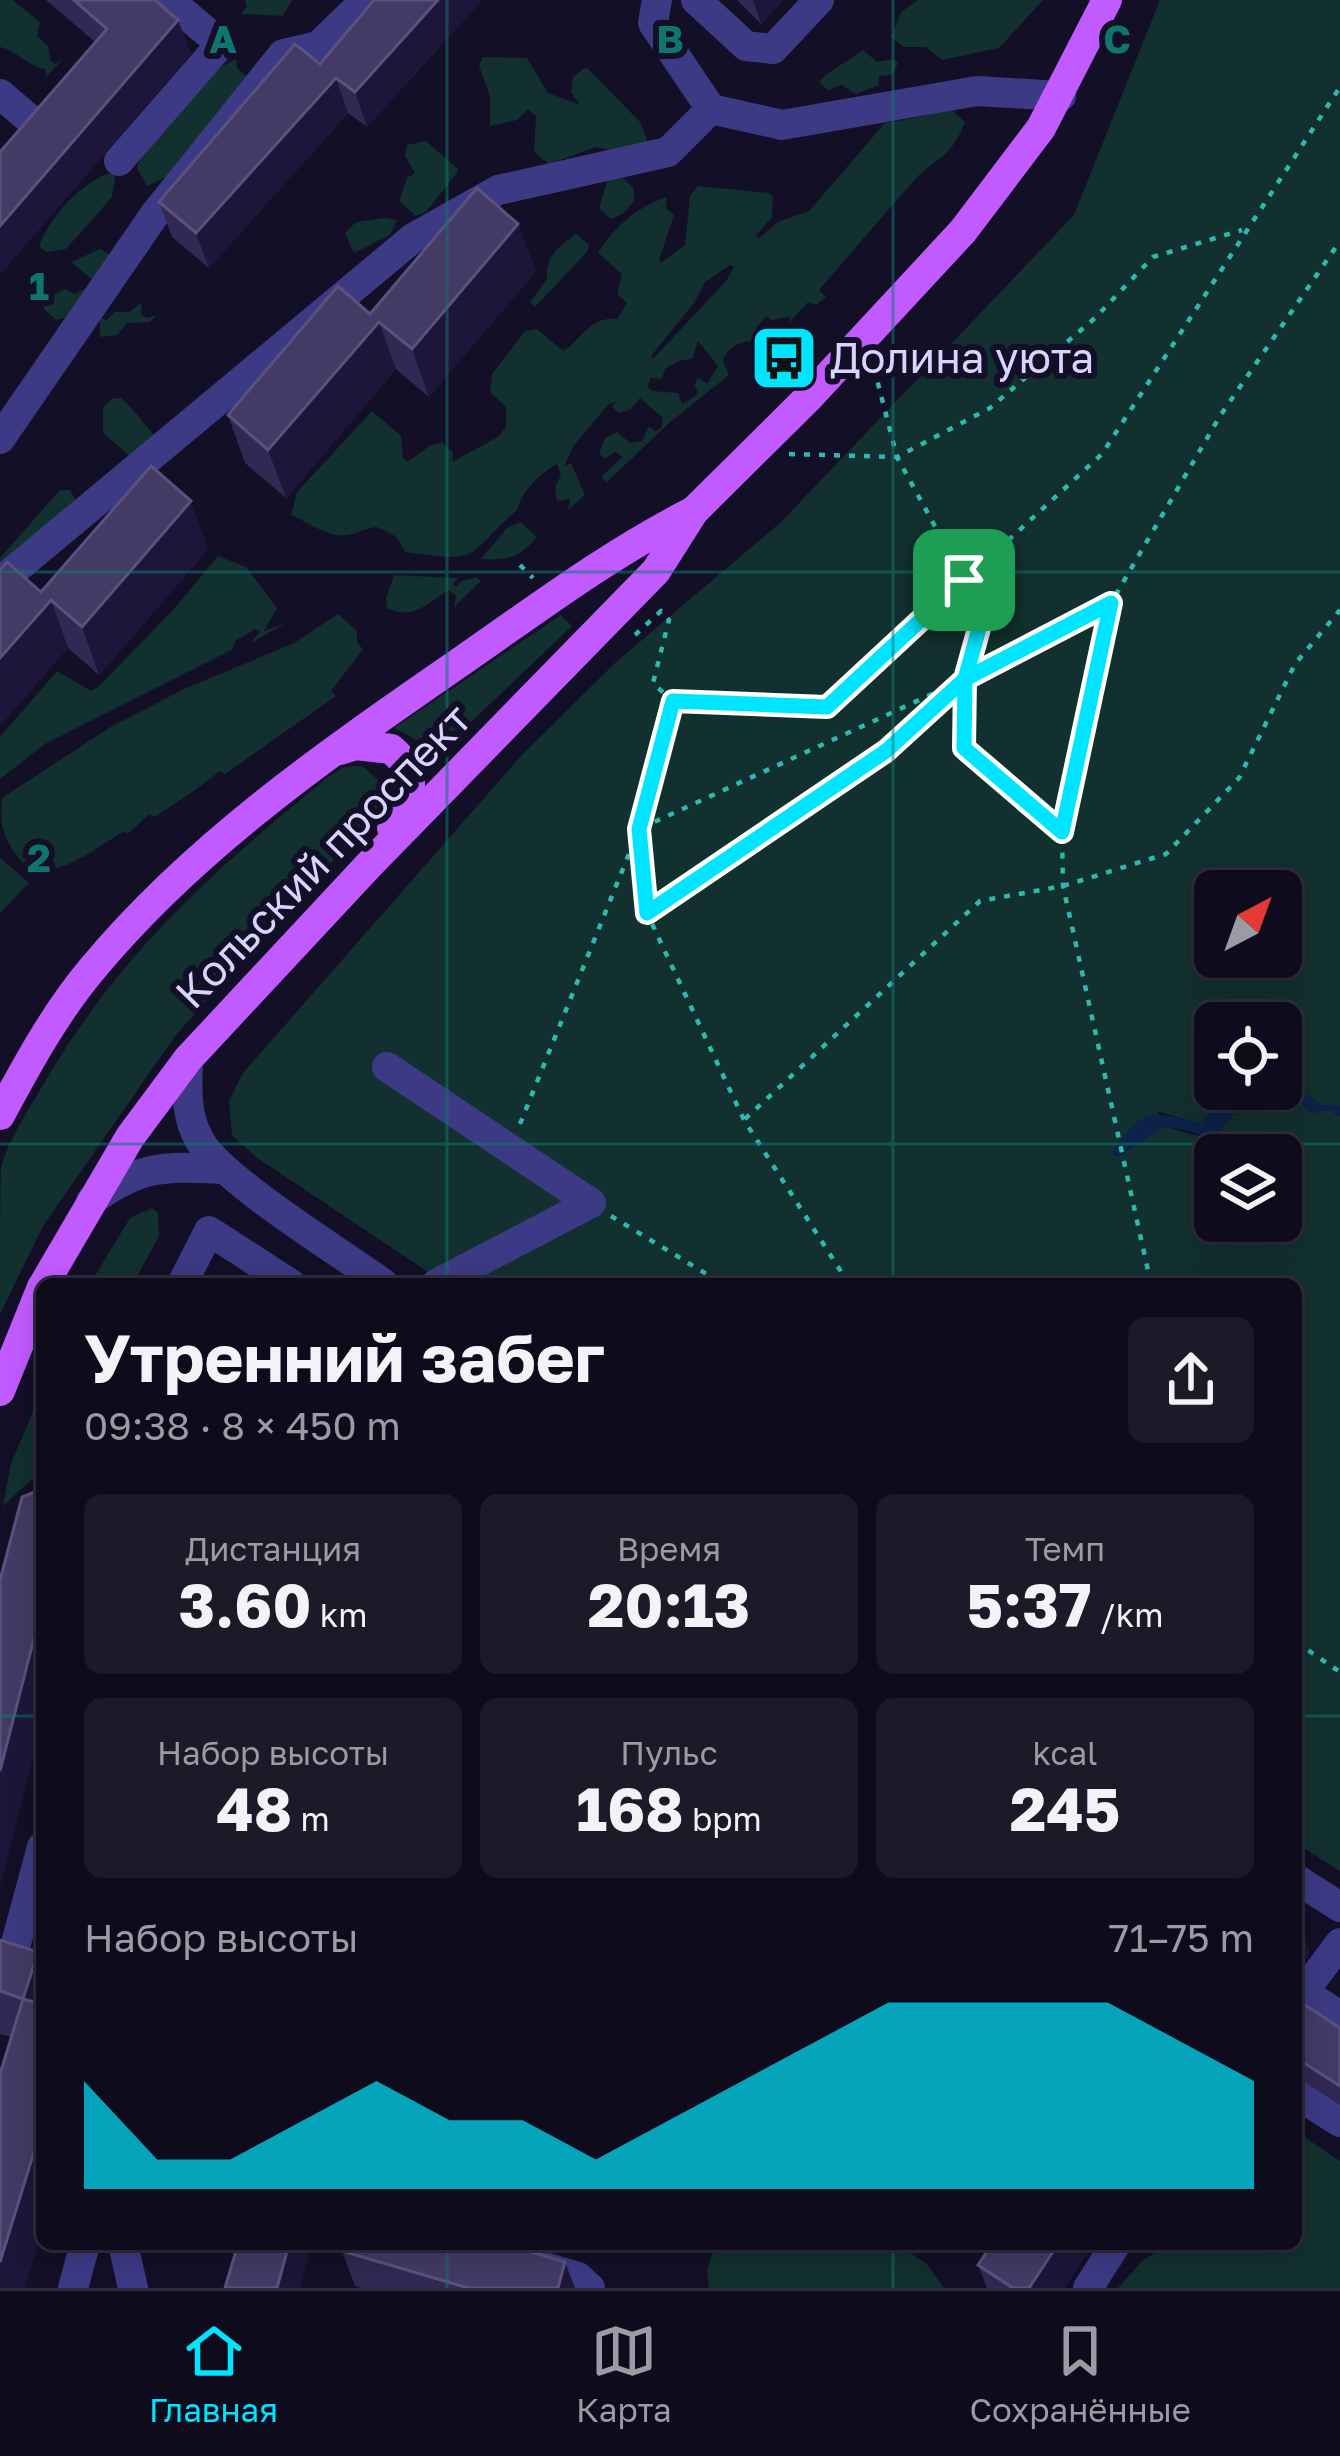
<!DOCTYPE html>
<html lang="ru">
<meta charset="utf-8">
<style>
:root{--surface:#0e0b1c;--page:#1c1929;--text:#f1f3f6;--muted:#9b9ba3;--line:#2e2b3b;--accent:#00e5ff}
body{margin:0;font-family:"Golos Text",sans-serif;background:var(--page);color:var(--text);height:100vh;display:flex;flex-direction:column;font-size:45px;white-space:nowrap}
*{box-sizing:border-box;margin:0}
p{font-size:39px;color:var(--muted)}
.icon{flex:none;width:66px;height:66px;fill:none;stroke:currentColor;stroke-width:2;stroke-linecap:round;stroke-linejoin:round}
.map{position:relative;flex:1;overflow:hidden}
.details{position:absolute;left:36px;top:1278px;width:1266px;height:972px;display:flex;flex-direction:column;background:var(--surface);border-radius:18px;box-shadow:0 6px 30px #0003,0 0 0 3px var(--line)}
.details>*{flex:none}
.needle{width:78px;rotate:41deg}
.controls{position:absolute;left:1194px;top:870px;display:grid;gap:24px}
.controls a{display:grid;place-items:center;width:108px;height:108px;border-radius:18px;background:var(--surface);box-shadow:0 6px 30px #0003,0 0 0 3px var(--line);font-size:60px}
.pin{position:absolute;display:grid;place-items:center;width:102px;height:102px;color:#fff;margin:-51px;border-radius:24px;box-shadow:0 6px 18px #0006}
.round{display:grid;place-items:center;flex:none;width:126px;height:126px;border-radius:18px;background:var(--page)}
.overview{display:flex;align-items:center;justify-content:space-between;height:204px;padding:0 48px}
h1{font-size:66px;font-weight:700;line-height:90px}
.stats{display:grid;grid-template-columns:repeat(3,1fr);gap:18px;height:204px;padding:12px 48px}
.stats div{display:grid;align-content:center;border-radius:18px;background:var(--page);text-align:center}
.stats b{font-size:60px;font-weight:700}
.stats small{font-size:33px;font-weight:400}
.stats p{font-size:33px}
.chart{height:336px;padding:24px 48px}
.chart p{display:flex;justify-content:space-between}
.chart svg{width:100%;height:216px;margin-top:12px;fill:var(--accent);opacity:.7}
.tabs{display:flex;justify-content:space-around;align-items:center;height:168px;border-top:3px solid var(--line);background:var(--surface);font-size:33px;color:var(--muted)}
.tabs a{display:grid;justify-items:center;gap:6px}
.tabs .active{color:var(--accent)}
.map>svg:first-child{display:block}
.green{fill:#12302f;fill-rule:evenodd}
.water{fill:#0c2248}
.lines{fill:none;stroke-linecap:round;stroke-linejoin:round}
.path{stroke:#2fb8b0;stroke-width:4.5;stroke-dasharray:6 9;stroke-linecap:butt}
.minor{stroke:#3d3a85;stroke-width:30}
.major{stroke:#c25bff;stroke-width:30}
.wall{fill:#312854}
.shaded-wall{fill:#1d163a}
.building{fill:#433a66;stroke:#5a527e;stroke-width:3}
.route-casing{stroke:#fff;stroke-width:24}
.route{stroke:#00e5ff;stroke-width:15}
.grid{fill:none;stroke:#0f766e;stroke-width:3;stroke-opacity:0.55}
.labels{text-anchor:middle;stroke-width:12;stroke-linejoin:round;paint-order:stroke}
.poi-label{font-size:42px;fill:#d9d4ff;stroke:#130f26;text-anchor:start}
.street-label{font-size:42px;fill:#d9d4ff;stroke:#130f26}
.grid-label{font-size:39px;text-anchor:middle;font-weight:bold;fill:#0f766e;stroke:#130f26;stroke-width:12;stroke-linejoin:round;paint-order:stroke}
</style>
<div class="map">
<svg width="1340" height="2288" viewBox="0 0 1340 2288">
<rect width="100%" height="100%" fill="#130f26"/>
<g class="green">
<path d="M0 0H12L40 22 37 36 48 46 50 60 55 64 63 59 46 77V69C28 67 18 51 0 47Z"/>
<polygon points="245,0 292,0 283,16 241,14 247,6"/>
<polygon points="918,0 1043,0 999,48 942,60 926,47 904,47 891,37 901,12"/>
<path d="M1160 0H1340V1105H1321L1281 1078V1023H1215V1089H1230L1222 1093 1201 1124 1157 1111 1165 1127 1214 1140 1231 1100 1250 1096 1254 1089 1274 1094 1284 1086 1312 1113 1329 1110 1340 1116V1871L1296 1843V1284H446L256 1157 232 1135 229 1101 243 1073 521 756 616 662 781 522 1074 215ZM1215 891H1281V957H1215ZM1215 1155H1281V1221H1215Z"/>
<path d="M863 50 877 62 893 59 898 63 892 75 879 76V85L856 94 842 85 828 90 819 82C831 68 848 62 863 50Z"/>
<polygon points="483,57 527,58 548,93 580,105 571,92 573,77 586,67 640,122 648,142 615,151 596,147 549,164 534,152 536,116 528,109 517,120 490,126 490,96 479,66"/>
<polygon points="236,59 237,68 246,76 166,177 147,186 137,168 142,153 221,67"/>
<path d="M946 105 965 122C948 164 937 154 912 183 880 219 850 254 819 290L826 297 816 305 808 302 789 323 790 317 771 320 766 316 756 328 752 341C736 343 729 346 723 361L729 375 669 423 607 482 601 477 622 457 615 452 605 459 599 454 605 438 617 432 630 443 642 441 649 426 655 431 661 428 663 418 640 398 630 410 619 413 612 407 616 402 609 404 574 445 564 466 571 463 585 495 568 510 570 499 557 501 555 487 561 475 557 464C543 471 519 494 518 509 463 558 483 563 405 552L397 537 377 527C366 528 357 534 347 535 328 538 308 522 291 515L297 492 372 411 401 436 403 458 407 462 431 445 442 443 453 452 452 462 498 437 506 427V407L490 392 492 374 525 331 537 329 563 351C583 339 589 316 617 319L627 303 617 294 622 274 598 253C614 227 638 206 667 197L666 208 674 215 659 260 662 262 685 245 690 196 698 186 769 193 773 197 772 217 756 235 759 238 778 222 809 211 885 123 925 116ZM730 265 734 267 726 281 653 359 651 356 694 303 705 282ZM698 341 718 366 707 384 698 377 694 386 698 390 696 396 682 404 678 393 652 391 647 387 651 378 662 379 665 369 679 361 692 359Z"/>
<polygon points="426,141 459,170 426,212 416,216 399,201 407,178 415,173 405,156 407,145"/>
<path d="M116 171 112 197 66 249 46 252 39 246C52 213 82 181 116 171Z"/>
<polygon points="619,175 634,188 634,201 624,213 611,219 599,208 608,179"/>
<polygon points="385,218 397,220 390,235 354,253 345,233 356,222"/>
<path d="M576 234 589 245 587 252 535 307 530 302 547 279C545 256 559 247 576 234Z"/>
<polygon points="100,249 114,257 96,283 71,262"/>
<polygon points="87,288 65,318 56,320 44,309 43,300 65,289 75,294"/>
<polygon points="142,302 141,314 146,318 156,315 150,322 127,323 117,335 100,337 100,316 106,321 114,312 129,312"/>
<path d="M121 398C138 413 148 431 165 445L139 464 103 433V408L111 399Z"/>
<polygon points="60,490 70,490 80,507 0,572 0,558"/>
<path d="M520 522 537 537C518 559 508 560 481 559L507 528Z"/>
<polygon points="218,556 246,567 277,608 264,631 286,623 251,643 260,631 255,629 235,641 233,649 45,744 0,779 0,737 57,671 91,691 99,686 174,609"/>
<path d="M394 575 458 578 453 584 456 587 462 581 477 577 481 581 454 607 456 596 448 590C428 603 413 621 387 608L386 598Z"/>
<path d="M338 614 357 631V643L363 649 331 691 336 696 225 774 220 771C198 789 176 803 154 817L149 814 129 833 123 832C91 850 41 895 14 852 1 832 0 820 2 798L109 728 184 689 294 643Z"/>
<polygon points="561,615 572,626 426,765 415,739 394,728"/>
<path d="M362 766 383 784 382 806 175 1036 43 1226 0 1314C0 1279 0 1196 1 1167 9 1138 28 1111 43 1085 118 955 213 871 328 777L344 767Z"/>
<polygon points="0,858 29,883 0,913"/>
<polygon points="152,1208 158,1213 159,1236 133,1284 90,1284 130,1218"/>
<polygon points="42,1391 42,1470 3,1506 11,1463"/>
<polygon points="1296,2131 1340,2161 1340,2288 1118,2288 1142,2261 1169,2244 1296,2244"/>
<polygon points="715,2244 895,2244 926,2263 944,2288 709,2288 707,2270"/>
</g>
<g class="water">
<polygon points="1282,1078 1321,1105 1340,1105 1340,1116 1329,1110 1312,1113 1285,1087 1281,1089"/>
<path d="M1230 1089H1254L1241 1101H1232L1235 1112 1214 1140 1189 1131 1165 1127 1118 1157 1111 1153C1145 1108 1147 1109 1201 1124L1222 1093Z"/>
</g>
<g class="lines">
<g class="path">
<polyline points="874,368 897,457 983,614 965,679 964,748 1060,831"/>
<polyline points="789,454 897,457 990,408 1095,318 1153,257 1242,230"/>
<polyline points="520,565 533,578"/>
<polyline points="635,635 661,611 669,620 653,683 672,701 827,707 1102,454 1340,87"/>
<polyline points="647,913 887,751 961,683"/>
<polyline points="745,1119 980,901 1063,886 1166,854 1239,778 1295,664 1340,610"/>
<polyline points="520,1124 639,829 672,701"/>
<polyline points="611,1216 723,1284"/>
<polyline points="849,1284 744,1120 647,913 639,829 965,679 1111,603"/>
<polyline points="1151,1284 1063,886 1062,833 1111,603 1220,416 1340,241"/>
<polyline points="1296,1642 1340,1672"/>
</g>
<g class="minor">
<polyline points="657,0 653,23 711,109 782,125 977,91 1061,96"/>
<polyline points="696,0 746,46 773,49 819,0"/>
<polyline points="0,94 33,122"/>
<polyline points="119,161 221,44 169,0"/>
<polyline points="0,439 155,214 283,54 318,46 366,0"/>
<polyline points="0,582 413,238 498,190 668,152 711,109"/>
<path d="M188 1059C187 1087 185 1116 200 1141 222 1180 343 1254 384 1284"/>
<polyline points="387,1067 591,1203 436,1284"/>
<path d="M91 1201C141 1165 163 1166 224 1169"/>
<polyline points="182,1284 209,1231 291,1284"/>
<polyline points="1296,1879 1340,1907"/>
<polyline points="5,1984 42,1847"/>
<polyline points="1305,1993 1340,2016"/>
<polyline points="1296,2002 1340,1943"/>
<polyline points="1296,2094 1340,2122"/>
<polyline points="123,2244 133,2288"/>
<polyline points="466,2244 578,2277 590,2288"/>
<polyline points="73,2288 85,2244"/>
<polyline points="1088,2288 1116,2244"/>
</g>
<g class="major">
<path d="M340 750 356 745 391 749C421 773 411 800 392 828"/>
<path d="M0 1115C27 1065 55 1013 92 969 194 846 326 755 456 665 534 611 609 554 694 511"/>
<polyline points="44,1284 130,1137 188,1059 368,866 656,571 694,511 809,397 963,231 1041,128 1107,0"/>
<polyline points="0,1391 42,1287"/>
</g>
</g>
<g class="wall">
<polygon points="46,0 155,0 178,20 191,55 95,42"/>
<polygon points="374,0 482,0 367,127 348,113 209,268 172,237 159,202 320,64"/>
<polygon points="737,0 784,0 761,24"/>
<polygon points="518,224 536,271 429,397 396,369 286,498 245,463 228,415 370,314"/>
<polygon points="208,549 99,675 68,648 41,592"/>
<polygon points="0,1940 38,1952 42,1964 42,2230 24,2288 0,2288 11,2037 0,2034"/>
<polygon points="1296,1999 1340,2028 1340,2105 1296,2076"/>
<polygon points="992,2244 1093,2244 1064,2288 987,2288 978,2265"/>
<polygon points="342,2251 575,2288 361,2288 355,2286"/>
</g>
<g class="shaded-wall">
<polygon points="438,0 482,0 367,127 355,92"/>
<polygon points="753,0 784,0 761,24"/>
<polygon points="178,20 191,55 0,275 0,226"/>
<polygon points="336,78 348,113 209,268 196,233"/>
<polygon points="518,224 536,271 429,397 412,349"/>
<polygon points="379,322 396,369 286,498 268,450"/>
<polygon points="191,501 208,549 99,675 82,627"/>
<polygon points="51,600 68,648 0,726 0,658"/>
<polygon points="42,1607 42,1722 0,1886 0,1771"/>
<polygon points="1296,1915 1310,1954 1296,1976"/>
<polygon points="38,1952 42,1964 42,2041 23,1999"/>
<polygon points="42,2126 42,2230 24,2288 0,2288 0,2262"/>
<polygon points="289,2244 312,2244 300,2288 277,2288"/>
<polygon points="1058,2244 1093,2244 1064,2288 1029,2288"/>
<polygon points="565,2262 575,2288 558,2288"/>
</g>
<g class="building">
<polygon points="74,0 155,0 178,20 0,226 0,152 107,29"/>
<polygon points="374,0 438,0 355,92 336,78 196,233 159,202 295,44 320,64"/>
<polygon points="477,188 518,224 412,349 379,322 268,450 228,415 338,286 370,314"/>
<polygon points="151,466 191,501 82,627 51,600 0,658 0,570 7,562 41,592"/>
<polygon points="42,1489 42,1607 0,1771 0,1580 22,1497"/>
<polygon points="0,1940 38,1952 23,1999 0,1991"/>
<polygon points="23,1999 42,2004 42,2126 0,2262 0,2074"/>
<polygon points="1296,1999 1340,2028 1340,2086 1296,2058"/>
<polygon points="238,2244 289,2244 277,2288 225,2288"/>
<polygon points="344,2244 504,2244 565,2262 558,2288 468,2288 342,2251"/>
<polygon points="992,2244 1058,2244 1029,2288 1013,2288 978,2265"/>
</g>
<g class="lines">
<g class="route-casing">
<polyline id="route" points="964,580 827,707 673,701 639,829 647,913 886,751 965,679 1111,603 1062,832 964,748 965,679 983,614 964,580"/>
</g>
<use href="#route" class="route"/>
</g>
<path class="grid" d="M447 0V1284M893 0V1284M0 572H1340M0 1144H1340M0 1716H42M1296 1716H1340M447 2244V2288M893 2244V2288"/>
<defs>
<g id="bus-square" transform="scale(3.45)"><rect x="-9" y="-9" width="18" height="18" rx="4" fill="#00e5ff" stroke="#130f26"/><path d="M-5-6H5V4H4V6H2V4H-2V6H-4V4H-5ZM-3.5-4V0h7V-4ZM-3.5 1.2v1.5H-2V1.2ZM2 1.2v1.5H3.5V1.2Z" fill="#111"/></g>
</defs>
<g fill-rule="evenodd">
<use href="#bus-square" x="784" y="358"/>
</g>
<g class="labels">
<g class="poi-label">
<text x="830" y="373">Долина уюта</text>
</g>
<g class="street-label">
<text transform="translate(323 856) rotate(-46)" y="15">Кольский проспект</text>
</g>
</g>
<g class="grid-label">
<text x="223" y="53">A</text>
<text x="670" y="53">B</text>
<text x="1117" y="53">C</text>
<text x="39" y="300">1</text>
<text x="39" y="872">2</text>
</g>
</svg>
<div class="controls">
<a><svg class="needle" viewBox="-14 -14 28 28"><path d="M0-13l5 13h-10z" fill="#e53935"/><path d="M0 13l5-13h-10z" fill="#9b9ba3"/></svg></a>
<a><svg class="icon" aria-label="locate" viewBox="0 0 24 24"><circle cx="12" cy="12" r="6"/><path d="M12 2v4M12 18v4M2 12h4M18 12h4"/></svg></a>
<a><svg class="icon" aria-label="layers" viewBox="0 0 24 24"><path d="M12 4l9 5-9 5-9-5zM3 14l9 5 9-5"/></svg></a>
</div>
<div class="pin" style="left:964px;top:580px;background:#1e9e55"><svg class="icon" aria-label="arrive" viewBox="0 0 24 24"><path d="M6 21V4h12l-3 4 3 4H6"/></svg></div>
<section class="details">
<div class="overview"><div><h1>Утренний забег</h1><p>09:38 · 8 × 450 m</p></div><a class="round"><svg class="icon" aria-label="share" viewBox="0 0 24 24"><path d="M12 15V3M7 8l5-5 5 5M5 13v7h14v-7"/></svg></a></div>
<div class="stats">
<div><p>Дистанция</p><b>3.60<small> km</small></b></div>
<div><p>Время</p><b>20:13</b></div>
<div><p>Темп</p><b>5:37<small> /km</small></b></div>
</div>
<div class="stats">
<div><p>Набор высоты</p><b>48<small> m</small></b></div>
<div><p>Пульс</p><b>168<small> bpm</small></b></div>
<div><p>kcal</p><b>245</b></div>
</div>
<div class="chart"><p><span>Набор высоты</span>71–75 m</p>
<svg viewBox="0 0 160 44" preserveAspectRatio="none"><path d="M0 44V22L10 38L20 38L30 30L40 22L50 30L60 30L70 38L80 30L90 22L100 14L110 6L120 6L130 6L140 6L150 14L160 22V44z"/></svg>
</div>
</section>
</div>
<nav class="tabs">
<a class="active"><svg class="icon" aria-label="home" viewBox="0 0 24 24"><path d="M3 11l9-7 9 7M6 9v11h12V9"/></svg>Главная</a>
<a><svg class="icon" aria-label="map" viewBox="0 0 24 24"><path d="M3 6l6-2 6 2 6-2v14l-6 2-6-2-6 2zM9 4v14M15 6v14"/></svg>Карта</a>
<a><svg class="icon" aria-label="saved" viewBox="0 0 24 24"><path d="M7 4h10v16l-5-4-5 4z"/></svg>Сохранённые</a>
</nav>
